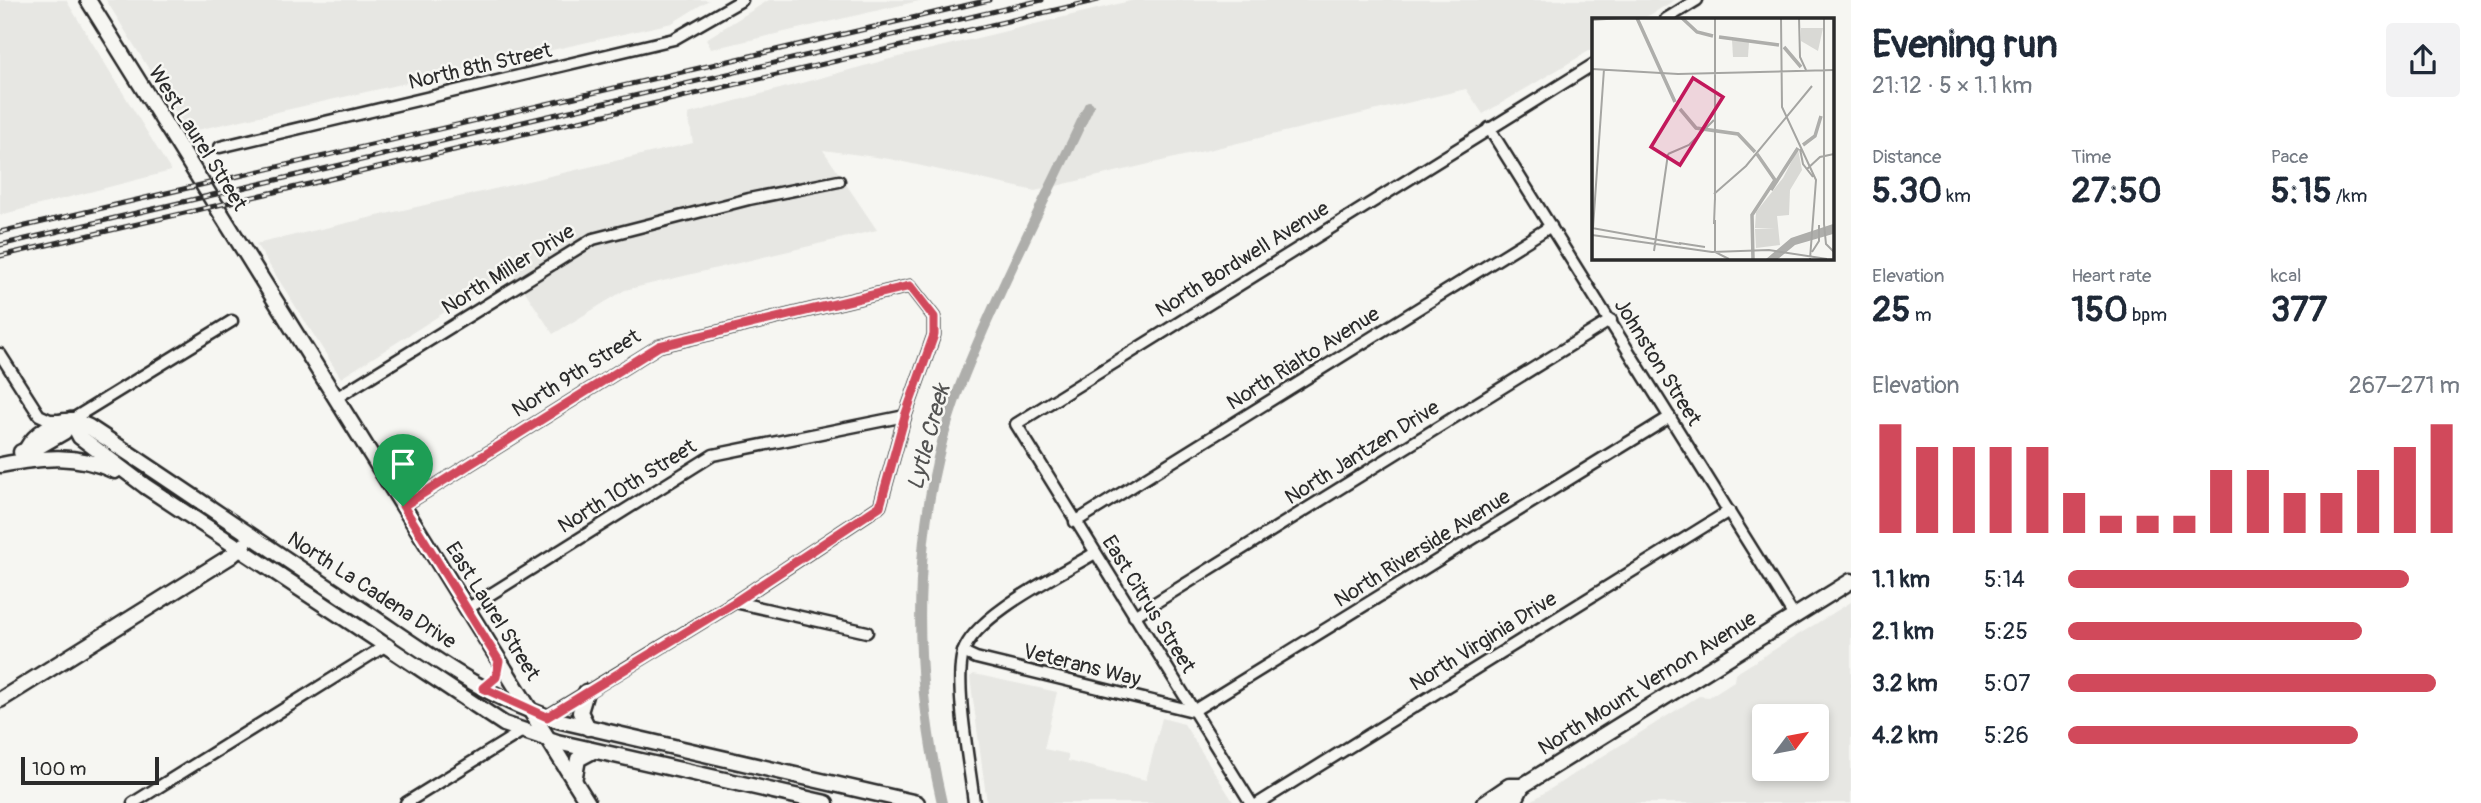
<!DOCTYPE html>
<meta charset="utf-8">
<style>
:root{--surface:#fff;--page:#f2f2f3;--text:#1f2937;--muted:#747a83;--accent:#d1495b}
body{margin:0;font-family:Pangolin,sans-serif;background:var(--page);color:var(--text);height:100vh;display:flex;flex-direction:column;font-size:26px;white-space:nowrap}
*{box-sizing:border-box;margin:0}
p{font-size:23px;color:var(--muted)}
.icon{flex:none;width:38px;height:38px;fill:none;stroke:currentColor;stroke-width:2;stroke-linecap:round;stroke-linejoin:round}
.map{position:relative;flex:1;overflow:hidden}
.side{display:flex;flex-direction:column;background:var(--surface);width:630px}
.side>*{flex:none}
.needle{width:46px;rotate:58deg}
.fabs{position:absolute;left:1752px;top:704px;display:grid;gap:14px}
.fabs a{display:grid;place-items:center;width:77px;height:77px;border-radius:7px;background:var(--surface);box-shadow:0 4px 10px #0003;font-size:35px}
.scale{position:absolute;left:21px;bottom:18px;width:138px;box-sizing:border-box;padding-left:7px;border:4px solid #2b2b2b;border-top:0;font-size:19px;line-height:24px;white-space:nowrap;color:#2b2b2b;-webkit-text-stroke:5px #f6f6f2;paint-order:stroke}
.pin{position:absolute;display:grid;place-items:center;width:60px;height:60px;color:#fff;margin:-72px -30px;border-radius:50% 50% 50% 0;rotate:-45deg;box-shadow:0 0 7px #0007}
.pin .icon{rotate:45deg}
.round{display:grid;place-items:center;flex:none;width:74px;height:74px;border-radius:7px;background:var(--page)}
.overview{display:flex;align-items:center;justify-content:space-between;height:119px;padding:0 21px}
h1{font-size:38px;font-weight:700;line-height:52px}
.metrics{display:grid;grid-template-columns:repeat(3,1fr);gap:10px;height:119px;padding:7px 21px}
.metrics div{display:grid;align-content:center}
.metrics b{font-size:35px;font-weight:700}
.metrics small{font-size:19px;font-weight:400}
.metrics p{font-size:19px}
.chart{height:196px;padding:14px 21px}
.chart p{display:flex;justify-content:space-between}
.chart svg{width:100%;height:126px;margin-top:7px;stroke:var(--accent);stroke-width:6}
ul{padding:0 21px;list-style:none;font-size:23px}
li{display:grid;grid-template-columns:112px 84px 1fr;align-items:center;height:52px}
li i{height:18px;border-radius:9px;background:var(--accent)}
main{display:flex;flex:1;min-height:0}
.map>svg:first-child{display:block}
.built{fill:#e7e7e3;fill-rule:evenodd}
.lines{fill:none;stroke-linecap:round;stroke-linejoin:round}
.canal{stroke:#aeaeab;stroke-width:10}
.street-casing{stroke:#2b2b2b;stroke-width:15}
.secondary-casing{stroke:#2b2b2b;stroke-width:19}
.street{stroke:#f6f6f2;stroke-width:10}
.secondary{stroke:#f6f6f2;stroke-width:14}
.rail-casing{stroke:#2b2b2b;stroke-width:5}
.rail{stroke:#f6f6f2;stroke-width:2.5;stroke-dasharray:8;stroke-linecap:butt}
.route-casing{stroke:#fff;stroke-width:14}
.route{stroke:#d1495b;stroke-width:9}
.labels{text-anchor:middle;stroke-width:5;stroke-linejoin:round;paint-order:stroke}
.street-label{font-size:21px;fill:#2b2b2b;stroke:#f6f6f2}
.water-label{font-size:23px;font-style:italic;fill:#525251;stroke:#f6f6f2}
.inset-river{fill:none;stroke:#aeaeab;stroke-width:3.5}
.inset-road{fill:none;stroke:#a5a5a2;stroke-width:2}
.view{fill:#c2185b;fill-opacity:0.15;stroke:#c2185b;stroke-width:3.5}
.inset-edge{fill:none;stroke:#2b2b2b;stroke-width:3.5}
</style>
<main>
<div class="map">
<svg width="1851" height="803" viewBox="0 0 1851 803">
<rect width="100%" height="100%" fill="#f6f6f2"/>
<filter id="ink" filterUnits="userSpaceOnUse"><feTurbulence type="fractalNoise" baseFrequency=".0143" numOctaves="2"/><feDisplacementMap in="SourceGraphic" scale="14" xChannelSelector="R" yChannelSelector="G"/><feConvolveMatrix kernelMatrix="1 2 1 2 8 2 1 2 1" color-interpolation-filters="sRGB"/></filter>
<g filter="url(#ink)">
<g class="built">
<polygon points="0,0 66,0 171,171 0,215"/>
<polygon points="106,0 709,0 672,23 188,132"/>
<polygon points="769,0 923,0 711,49 706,39"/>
<polygon points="1134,0 1675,0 1643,19 1594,19 1594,48 1483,114 1466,89 1035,191 890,159 823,150 877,230 625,290 553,334 511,270 341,378 256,244 693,143 688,114 886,60"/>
<path d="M1851 602V803H1528L1699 696 1709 697 1734 681 1735 674ZM1764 716H1816V768H1764Z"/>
<polygon points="974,674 1057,692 1044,749 1068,754 1068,761 1146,780 1162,718 1184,724 1234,803 987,803 970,677"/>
</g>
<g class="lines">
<path class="canal" d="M942 803C909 660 910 503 968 366 1004 278 1049 192 1089 106"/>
<g class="street-casing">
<g id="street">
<polyline points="1666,19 1697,0"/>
<polyline points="1489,128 1794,616"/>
<polyline points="220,147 674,39 742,0"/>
<polyline points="0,354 39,415 50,420 71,420 232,321"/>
<polyline points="336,398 593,239 749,199 839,181"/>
<polyline points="403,506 659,346 910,286 934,317 934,335 905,416 880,506 735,602 546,717"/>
<polyline points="1075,522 1551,226"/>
<polyline points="735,602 867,632"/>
<polyline points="467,609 713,455 905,416"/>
<polyline points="1134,616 1611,320"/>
<polyline points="963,652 976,658 1193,711 1670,417"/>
<polyline points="133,803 388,644"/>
<polyline points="406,803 524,730"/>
<path d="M974 803C970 767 954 684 963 653 974 615 1061 574 1095 553"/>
<polyline points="1251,803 1016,424 1594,64"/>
<polyline points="1259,803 1729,511"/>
</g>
</g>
<g class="secondary-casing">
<g id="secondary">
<polyline points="88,0 588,803"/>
<polyline points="71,420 80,437 145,486 504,724 557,742 826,803"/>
<path d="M27 448C34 435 55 419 72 421 77 421 84 425 89 427 182 488 274 552 367 613 428 654 490 701 561 721L917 803"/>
<polyline points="21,452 38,447 64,432 71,420"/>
<path d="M1 465C42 457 76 453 115 471"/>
<polyline points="586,692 580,712 588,728"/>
<polyline points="0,700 231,556 244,545"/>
<polyline points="574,781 578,759 593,751"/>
<polyline points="1484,803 1509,786 1522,786 1851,581"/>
<polyline points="1506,803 1517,796 1522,786"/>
</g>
</g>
<use href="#street" class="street"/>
<use href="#secondary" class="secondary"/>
<g class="rail-casing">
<g id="rail">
<polyline points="0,232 989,0"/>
<polyline points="0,245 1042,0"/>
<polyline points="0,256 1098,0"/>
</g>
</g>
<use href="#rail" class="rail"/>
</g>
</g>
<g class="lines" filter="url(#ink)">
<g class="route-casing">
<polygon id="route" points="910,286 934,317 934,335 905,416 880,506 735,602 547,717 483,688 496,677 499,661 403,506 659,346"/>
</g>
<use href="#route" class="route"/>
</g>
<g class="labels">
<g class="street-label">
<text transform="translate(480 66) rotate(-13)" y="7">North 8th Street</text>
<text transform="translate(198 138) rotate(58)" y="7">West Laurel Street</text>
<text transform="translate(1242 259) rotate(-32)" y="7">North Bordwell Avenue</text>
<text transform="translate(508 269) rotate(-32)" y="7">North Miller Drive</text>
<text transform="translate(1303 358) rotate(-32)" y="7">North Rialto Avenue</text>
<text transform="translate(1658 362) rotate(58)" y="7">Johnston Street</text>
<text transform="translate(576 373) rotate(-32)" y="7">North 9th Street</text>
<text transform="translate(1362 452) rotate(-32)" y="7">North Jantzen Drive</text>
<text transform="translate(627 486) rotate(-32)" y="7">North 10th Street</text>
<text transform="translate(1422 548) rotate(-32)" y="7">North Riverside Avenue</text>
<text transform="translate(372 590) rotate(33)" y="7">North La Cadena Drive</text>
<text transform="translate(1149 604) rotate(58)" y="7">East Citrus Street</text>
<text transform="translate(493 611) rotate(58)" y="7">East Laurel Street</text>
<text transform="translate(1483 641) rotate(-32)" y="7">North Virginia Drive</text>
<text transform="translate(1082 665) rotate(14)" y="7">Veterans Way</text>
<text transform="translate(1647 683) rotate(-32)" y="7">North Mount Vernon Avenue</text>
</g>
<g class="water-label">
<text transform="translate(928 437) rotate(-75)" y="8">Lytle Creek</text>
</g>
</g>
<g transform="translate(1592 18)">
<rect width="242" height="242" fill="#f6f6f2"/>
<path d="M206 131 210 152 198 172 197 197 185 198 188 227 164 230 163 211 183 210H163L164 194 191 160Z" fill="#d9d9d5"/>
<path d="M140 22 157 24 156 39H141Z" fill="#d9d9d5"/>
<path d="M209 10H231L226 33 209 23Z" fill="#d9d9d5"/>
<path d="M241 206V216L203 227 186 241H174L199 220Z" fill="#aeaeab"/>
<path class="inset-river" d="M45 0 83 84M90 0 105 14 121 18M127 19 187 27M192 29 209 49M88 91 104 110 146 116 163 134M211 127 223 118 229 98M179 172 206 130M161 241 160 197 183 162 165 136"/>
<path class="inset-road" d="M189 0 190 89 224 162 218 241M207 0 208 39 214 52M232 0V206L234 226 242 234M0 2 29 0M0 51 86 56 242 52M208 131 211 146 221 159M76 136 97 127 122 102M215 151 228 139 242 136M122 176 154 148 220 68M123 182V0M123 202V234L137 241M122 206 123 180M0 210 89 226M1 210 12 51M0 217 120 234 177 232 235 241M87 225 113 229M62 233 76 136M220 234 227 223V207"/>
<path class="view" d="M101 60 131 79 88 147 59 129Z"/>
<rect width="242" height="242" class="inset-edge"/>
</g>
</svg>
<div class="fabs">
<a><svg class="needle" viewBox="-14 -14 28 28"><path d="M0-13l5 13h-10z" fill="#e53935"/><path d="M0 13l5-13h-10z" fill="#747a83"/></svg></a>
</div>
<div class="scale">100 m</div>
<div class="pin" style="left:403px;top:506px;background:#1e9e55"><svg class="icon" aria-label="arrive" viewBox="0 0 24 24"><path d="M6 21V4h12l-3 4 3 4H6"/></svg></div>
</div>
<section class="side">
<div class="overview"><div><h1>Evening run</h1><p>21:12 · 5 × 1.1 km</p></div><a class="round"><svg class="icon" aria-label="share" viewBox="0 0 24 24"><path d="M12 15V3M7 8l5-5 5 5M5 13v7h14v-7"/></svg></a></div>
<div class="metrics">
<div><p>Distance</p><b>5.30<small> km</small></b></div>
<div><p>Time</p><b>27:50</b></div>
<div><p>Pace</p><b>5:15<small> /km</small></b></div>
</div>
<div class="metrics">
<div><p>Elevation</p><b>25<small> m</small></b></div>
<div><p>Heart rate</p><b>150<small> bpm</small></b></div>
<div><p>kcal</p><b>377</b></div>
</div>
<div class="chart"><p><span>Elevation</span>267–271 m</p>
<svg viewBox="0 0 160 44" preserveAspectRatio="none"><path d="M5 44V6M15 44V14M25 44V14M35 44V14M45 44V14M55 44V30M65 44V38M75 44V38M85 44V38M95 44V22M105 44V22M115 44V30M125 44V30M135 44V22M145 44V14M155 44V6"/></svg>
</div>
<ul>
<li><b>1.1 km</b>5:14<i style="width:87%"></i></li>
<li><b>2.1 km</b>5:25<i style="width:75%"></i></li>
<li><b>3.2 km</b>5:07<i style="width:94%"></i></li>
<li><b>4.2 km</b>5:26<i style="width:74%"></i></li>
</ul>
</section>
</main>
